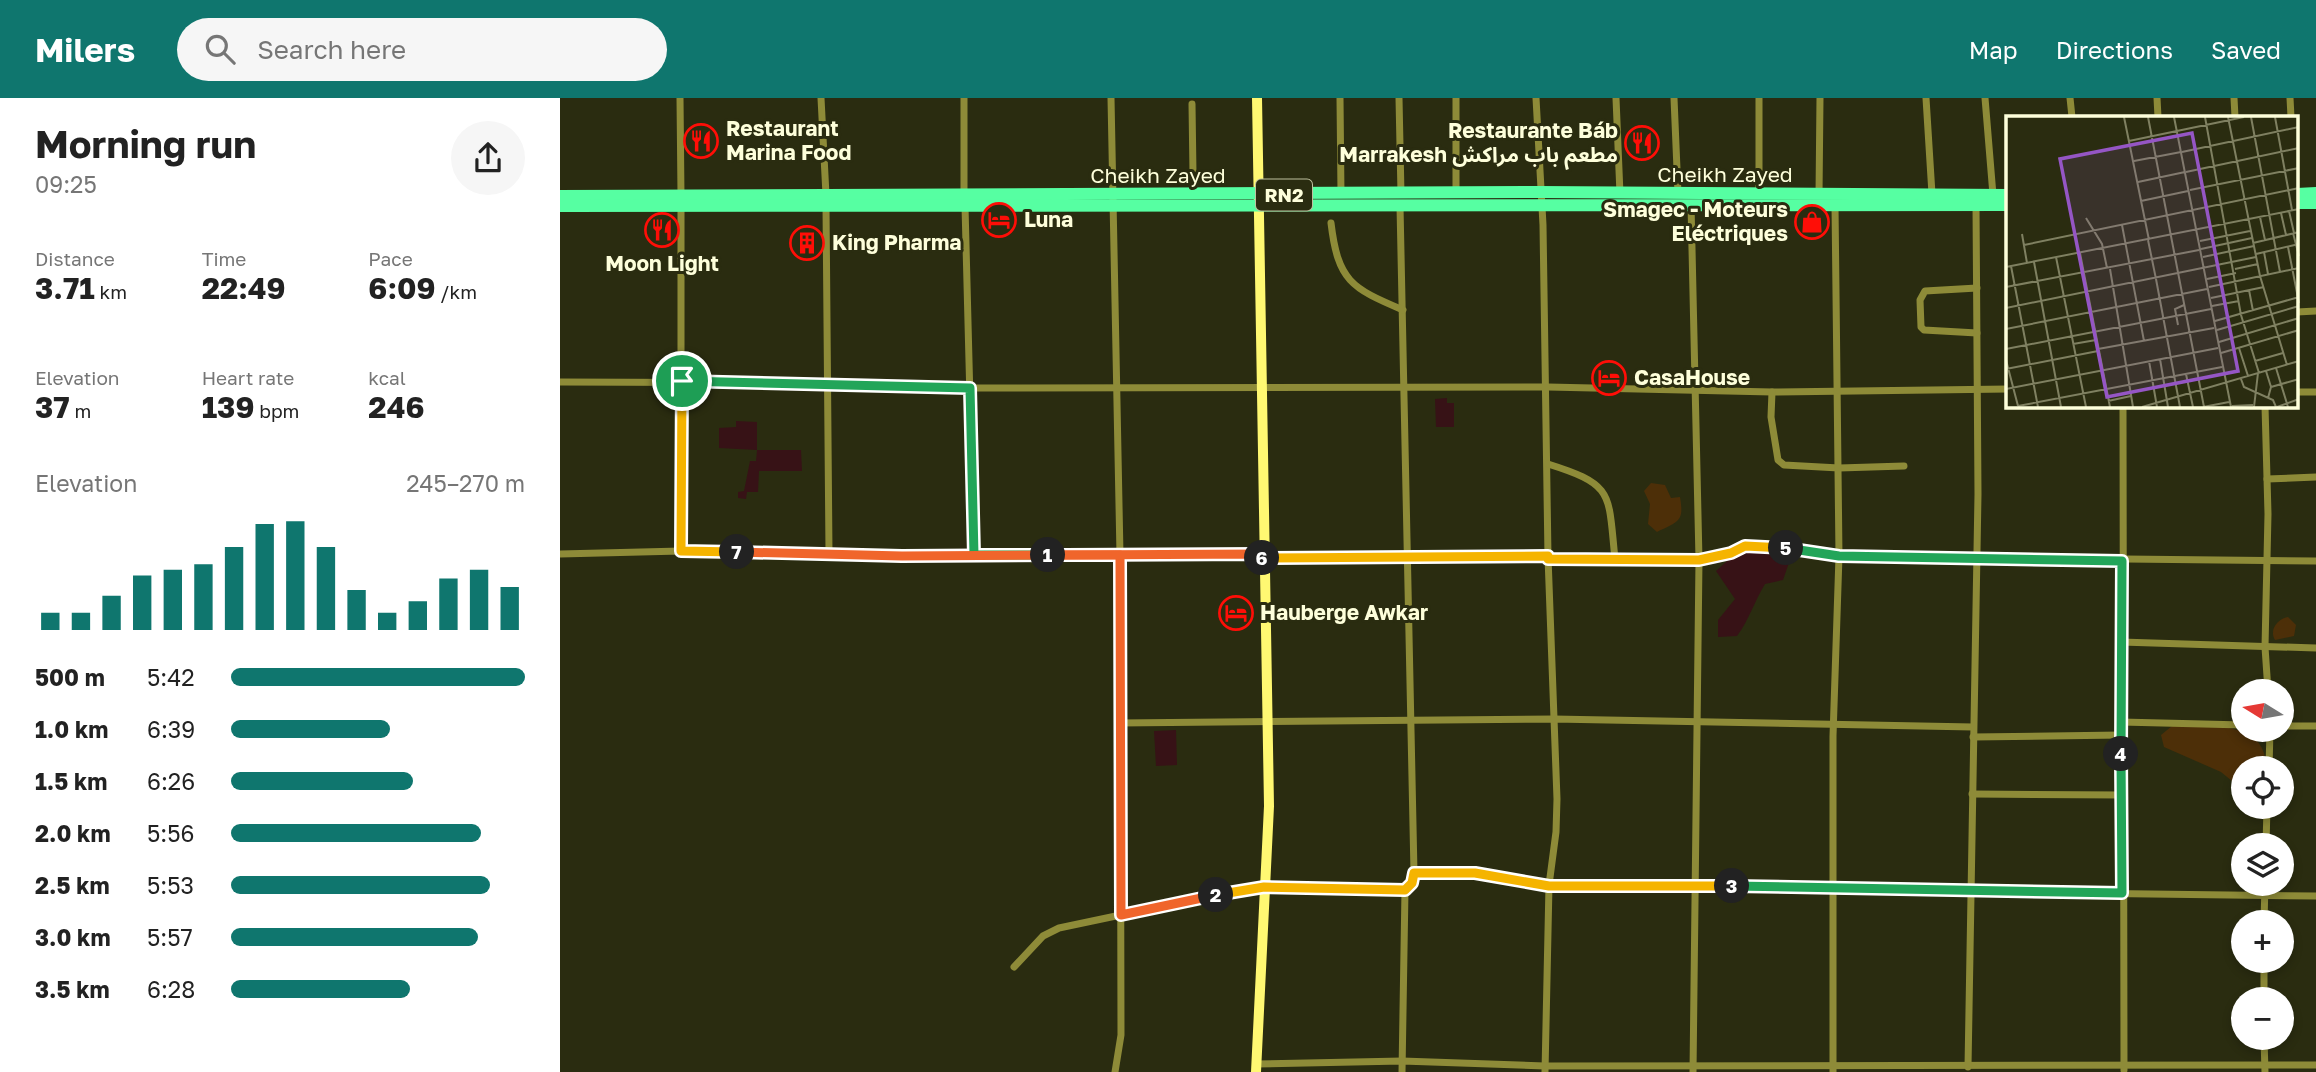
<!DOCTYPE html>
<meta charset="utf-8">
<style>
:root{--surface:#fff;--page:#f6f6f6;--text:#222;--muted:#767676;--accent:#0f766e}
body{margin:0;font-family:"Golos Text","Noto Sans Arabic",sans-serif;background:var(--page);color:var(--text);height:100vh;display:flex;flex-direction:column;font-size:26px;white-space:nowrap}
*{box-sizing:border-box;margin:0}
p{font-size:23px;color:var(--muted)}
.icon{flex:none;width:38px;height:38px;fill:none;stroke:currentColor;stroke-width:2;stroke-linecap:round;stroke-linejoin:round}
.map{position:relative;flex:1;overflow:hidden}
.drawer{display:flex;flex-direction:column;background:var(--surface);width:560px}
.drawer>*{flex:none}
.needle{width:46px;rotate:281deg}
.controls{position:absolute;left:1671px;top:581px;display:grid;gap:14px}
.controls a{display:grid;place-items:center;width:63px;height:63px;border-radius:50%;background:var(--surface);box-shadow:0 4px 10px #0003;font-size:35px}
.pin{position:absolute;display:grid;place-items:center;width:60px;height:60px;color:#fff;margin:-30px;border:4px solid #fff;border-radius:50%;box-shadow:0 2px 7px #0007}
.km{position:absolute;width:35px;height:35px;margin:-18px;border-radius:50%;background:#222;color:#fff;font-size:19px;line-height:35px;text-align:center}
.round{display:grid;place-items:center;flex:none;width:74px;height:74px;border-radius:37px;background:var(--page)}
.head{display:flex;align-items:center;justify-content:space-between;height:119px;padding:0 35px}
h1{font-size:38px;font-weight:700;line-height:52px}
.metrics{display:grid;grid-template-columns:repeat(3,1fr);gap:10px;height:119px;padding:7px 35px}
.metrics div{display:grid;align-content:center}
.metrics b{font-size:30px;font-weight:700}
.metrics small{font-size:19px;font-weight:400}
.metrics p{font-size:19px}
.chart{height:196px;padding:14px 35px}
.chart p{display:flex;justify-content:space-between}
.chart svg{width:100%;height:126px;margin-top:7px;stroke:var(--accent);stroke-width:6}
ul{padding:0 35px;list-style:none;font-size:23px}
li{display:grid;grid-template-columns:112px 84px 1fr;align-items:center;height:52px}
li i{height:18px;border-radius:9px;background:var(--accent)}
header{display:flex;align-items:center;gap:42px;box-sizing:border-box;height:98px;padding:0 35px;background:var(--accent);color:#fff}
header strong{font-size:33px}
nav{display:flex;gap:38px;margin-inline-start:auto;font-size:24px}
.search{width:490px;height:63px;background:var(--page);display:flex;align-items:center;gap:18px;box-sizing:border-box;padding:0 24px;border-radius:38px;color:var(--muted);font-size:26px}
main{display:flex;flex:1;min-height:0}
.map>svg:first-child{display:block}
.green{fill:#371216}
.water{fill:#4d2f08}
.lines{fill:none;stroke-linecap:round;stroke-linejoin:round}
.street{stroke:#8e8b38;stroke-width:7}
.secondary{stroke:#fff872;stroke-width:10}
.highway{stroke:#56ffa2;stroke-width:12}
.split-1-casing{stroke:#fff;stroke-width:14}
.split-2-casing{stroke:#fff;stroke-width:14}
.split-3-casing{stroke:#fff;stroke-width:14}
.split-4-casing{stroke:#fff;stroke-width:14}
.split-5-casing{stroke:#fff;stroke-width:14}
.split-6-casing{stroke:#fff;stroke-width:14}
.split-7-casing{stroke:#fff;stroke-width:14}
.split-8-casing{stroke:#fff;stroke-width:14}
.split-1{stroke:#22a559;stroke-width:9}
.split-2{stroke:#f0652b;stroke-width:9}
.split-3{stroke:#f5b400;stroke-width:9}
.split-4{stroke:#22a559;stroke-width:9}
.split-5{stroke:#22a559;stroke-width:9}
.split-6{stroke:#f5b400;stroke-width:9}
.split-7{stroke:#f0652b;stroke-width:9}
.split-8{stroke:#f5b400;stroke-width:9}
.labels{text-anchor:middle;stroke-width:6;stroke-linejoin:round;paint-order:stroke}
.shield{fill:#2a2c10;stroke:#bec09e;stroke-width:2}
.shield-label{font-size:19px;font-weight:bold;fill:#feffdb}
.poi-label{font-size:21px;font-weight:bold;fill:#feffdb;stroke:#2a2c10;text-anchor:start}
.street-label{font-size:21px;fill:#feffdb;stroke:#2a2c10}
.inset-road{fill:none;stroke:#7f8061;stroke-width:2}
.view{fill:#9556c5;fill-opacity:0.15;stroke:#9556c5;stroke-width:3.5}
.inset-edge{fill:none;stroke:#feffdb;stroke-width:3.5}
</style>
<header>
<strong>Milers</strong>
<div class="search"><svg class="icon" aria-label="search" viewBox="0 0 24 24"><circle cx="10" cy="10" r="6"/><path d="M15 15l6 6"/></svg>Search here</div>
<nav><a>Map</a><a>Directions</a><a>Saved</a></nav>
</header>
<main>
<section class="drawer">
<div class="head"><div><h1>Morning run</h1><p>09:25</p></div><a class="round"><svg class="icon" aria-label="share" viewBox="0 0 24 24"><path d="M12 15V3M7 8l5-5 5 5M5 13v7h14v-7"/></svg></a></div>
<div class="metrics">
<div><p>Distance</p><b>3.71<small> km</small></b></div>
<div><p>Time</p><b>22:49</b></div>
<div><p>Pace</p><b>6:09<small> /km</small></b></div>
</div>
<div class="metrics">
<div><p>Elevation</p><b>37<small> m</small></b></div>
<div><p>Heart rate</p><b>139<small> bpm</small></b></div>
<div><p>kcal</p><b>246</b></div>
</div>
<div class="chart"><p><span>Elevation</span>245–270 m</p>
<svg viewBox="0 0 160 44" preserveAspectRatio="none"><path d="M5 44V38M15 44V38M25 44V32M35 44V25M45 44V23M55 44V21M65 44V15M75 44V7M85 44V6M95 44V15M105 44V30M115 44V38M125 44V34M135 44V26M145 44V23M155 44V29"/></svg>
</div>
<ul>
<li><b>500 m</b>5:42<i style="width:100%"></i></li>
<li><b>1.0 km</b>6:39<i style="width:54%"></i></li>
<li><b>1.5 km</b>6:26<i style="width:62%"></i></li>
<li><b>2.0 km</b>5:56<i style="width:85%"></i></li>
<li><b>2.5 km</b>5:53<i style="width:88%"></i></li>
<li><b>3.0 km</b>5:57<i style="width:84%"></i></li>
<li><b>3.5 km</b>6:28<i style="width:61%"></i></li>
</ul>
</section>
<div class="map">
<svg width="1756" height="974" viewBox="0 0 1756 974">
<rect width="100%" height="100%" fill="#2a2c10"/>
<g class="green">
<polygon points="887,300 887,305 894,305 894,329 876,329 875,301"/>
<polygon points="176,323 197,324 197,352 241,352 242,373 199,373 198,394 187,394 186,401 178,400 178,394 184,393 190,363 196,363 197,352 159,350 159,330 176,329"/>
<path d="M1196 449 1217 450 1232 456 1223 482 1205 486C1194 504 1189 522 1177 538L1158 539V522L1175 501 1156 473 1177 454Z"/>
<polygon points="616,632 617,667 596,668 594,633"/>
</g>
<g class="water">
<path d="M1091 385 1105 387 1111 400 1120 399C1124 423 1120 423 1097 434L1088 426 1090 406 1084 393Z"/>
<path d="M1728 519 1736 527 1734 538 1715 542C1709 532 1717 521 1728 519Z"/>
<path d="M1612 628C1646 629 1707 620 1706 670H1684L1683 692 1661 674 1604 649 1601 637Z"/>
</g>
<g class="lines">
<g class="street">
<polyline points="120,0 121,97"/>
<polyline points="261,0 266,97"/>
<polyline points="404,0 404,97"/>
<polyline points="551,0 560,457 561,937 555,974"/>
<polyline points="780,0 781,96"/>
<polyline points="839,0 841,96"/>
<polyline points="896,0 896,95"/>
<polyline points="976,0 983,127 988,459 997,701 996,734 989,787 985,974"/>
<polyline points="1056,0 1060,96"/>
<polyline points="1114,0 1118,95"/>
<polyline points="1199,0 1199,97"/>
<polyline points="1366,0 1372,96"/>
<polyline points="1425,0 1433,97"/>
<polyline points="1510,0 1512,19"/>
<polyline points="1597,0 1598,19"/>
<polyline points="1674,0 1675,19"/>
<polyline points="1730,0 1731,19"/>
<polyline points="632,6 633,76"/>
<polyline points="1259,97 1260,0"/>
<polyline points="1131,106 1139,462 1133,974"/>
<polyline points="266,108 269,455"/>
<polyline points="405,108 414,457"/>
<polyline points="840,108 854,775 852,785 845,792 842,974"/>
<path d="M771 125C778 183 791 190 843 212"/>
<polyline points="1417,190 1365,193 1360,202 1361,229 1364,232 1417,235"/>
<polyline points="1737,214 1756,213"/>
<polyline points="0,284 265,285 410,290 988,289 1212,294 1448,291"/>
<polyline points="1212,294 1211,319 1218,362 1224,367 1279,370 1344,368"/>
<polyline points="1737,294 1756,294"/>
<polyline points="1563,308 1564,972"/>
<polyline points="1705,308 1708,416 1705,549 1708,593"/>
<path d="M988 366C1055 387 1048 395 1055 461"/>
<polyline points="1707,381 1756,379"/>
<polyline points="121,453 121,108"/>
<polyline points="0,456 121,453 342,458 702,456"/>
<polyline points="702,460 988,459"/>
<polyline points="988,461 1139,462 1195,447 1279,458 1756,463"/>
<polyline points="1561,544 1756,550"/>
<polyline points="1561,624 1684,627"/>
<polyline points="559,625 994,621 1413,629"/>
<polyline points="1722,628 1756,628"/>
<polyline points="1413,639 1561,637"/>
<polyline points="1709,670 1710,632"/>
<polyline points="1412,696 1562,697"/>
<polyline points="1706,747 1707,709"/>
<polyline points="854,775 915,775 989,787 1135,786 1275,792 1756,798"/>
<polyline points="1704,824 1705,786"/>
<polyline points="1704,863 1704,901"/>
<polyline points="454,869 483,838 499,830 684,791 845,792"/>
<polyline points="1704,940 1705,974"/>
<polyline points="696,966 842,963 985,968 1756,967"/>
<polyline points="1408,969 1418,396 1416,107"/>
<polyline points="1273,974 1273,638 1279,458 1275,107"/>
</g>
<polyline class="secondary" points="696,974 709,708 697,0"/>
<g class="highway">
<polyline points="1737,96 1756,95"/>
<polyline points="0,98 979,94 1448,97"/>
<polyline points="1737,105 1756,105"/>
<polyline points="0,108 1448,107"/>
</g>
</g>
<g class="lines">
<g class="split-1-casing">
<polyline id="split-1" points="122,283 410,290 414,457 488,457"/>
</g>
<g class="split-2-casing">
<polyline id="split-2" points="488,457 560,457 561,817 656,797"/>
</g>
<g class="split-3-casing">
<polyline id="split-3" points="656,797 704,789 845,792 852,785 854,775 915,775 989,788 1172,788"/>
</g>
<g class="split-4-casing">
<polyline id="split-4" points="1172,788 1562,795 1561,656"/>
</g>
<g class="split-5-casing">
<polyline id="split-5" points="1226,450 1279,458 1562,463 1561,656"/>
</g>
<g class="split-6-casing">
<polyline id="split-6" points="702,460 988,458 988,461 1139,462 1171,455 1185,448 1226,450"/>
</g>
<g class="split-7-casing">
<polyline id="split-7" points="177,454 342,458 702,456 702,460"/>
</g>
<g class="split-8-casing">
<polyline id="split-8" points="122,283 121,453 177,454"/>
</g>
<use href="#split-1" class="split-1"/>
<use href="#split-2" class="split-2"/>
<use href="#split-3" class="split-3"/>
<use href="#split-4" class="split-4"/>
<use href="#split-5" class="split-5"/>
<use href="#split-6" class="split-6"/>
<use href="#split-7" class="split-7"/>
<use href="#split-8" class="split-8"/>
</g>
<defs>
<g id="restaurant-ring" transform="scale(1.75)"><circle r="9.5" fill="#2a2c10" stroke="#ff0e07" stroke-width="1.5"/><path d="M-5-6h1v4h1v-4h1v4h1v-4h1v5L-1.5 .5V6h-2V.5L-5-1ZM5-6V6H3V1.5H1.5Q1.5-4 5-6Z" fill="#ff0e07"/></g>
<g id="hotel-ring" transform="scale(1.75)"><circle r="9.5" fill="#2a2c10" stroke="#ff0e07" stroke-width="1.5"/><path d="M-6-4.5h1.5V1H6V5H4.5V3h-9V5H-6ZM-4 0a1.8 1.8 0 1 1 3.6 0ZM.5 0V-2.5h3Q6-2.5 6 0Z" fill="#ff0e07"/></g>
<g id="shop-ring" transform="scale(1.75)"><circle r="9.5" fill="#2a2c10" stroke="#ff0e07" stroke-width="1.5"/><path d="M-5-2.5h2.3a2.7 3.5 0 0 1 5.4 0H5L5.5 6h-11ZM-1.5-2.5h3a1.5 2.3 0 0 0-3 0Z" fill="#ff0e07"/></g>
<g id="building-ring" transform="scale(1.75)"><circle r="9.5" fill="#2a2c10" stroke="#ff0e07" stroke-width="1.5"/><path d="M-4-6H4V6H1V3H-1V6H-4ZM-2.5-4.3h1.7v1.8h-1.7ZM.8-4.3h1.7v1.8H.8ZM-2.5-1h1.7V.8h-1.7ZM.8-1h1.7V.8H.8Z" fill="#ff0e07"/></g>
</defs>
<g fill-rule="evenodd">
<use href="#restaurant-ring" x="141" y="43"/>
<use href="#restaurant-ring" x="1082" y="45"/>
<use href="#hotel-ring" x="439" y="122"/>
<use href="#shop-ring" x="1252" y="124"/>
<use href="#restaurant-ring" x="102" y="132"/>
<use href="#building-ring" x="247" y="145"/>
<use href="#hotel-ring" x="1049" y="280"/>
<use href="#hotel-ring" x="676" y="515"/>
</g>
<g class="labels">
<rect class="shield" x="696" y="81.5" width="56" height="31" rx="5"/>
<g class="shield-label">
<text x="724" y="104">RN2</text>
</g>
<g class="poi-label">
<text x="166" y="38">Restaurant<tspan x="166" dy="24">Marina Food</tspan></text>
<text x="1058" y="40" text-anchor="end">Restaurante Báb<tspan x="1058" dy="24">Marrakesh مطعم باب مراكش</tspan></text>
<text x="1228" y="119" text-anchor="end">Smagec - Moteurs<tspan x="1228" dy="24">Eléctriques</tspan></text>
<text x="464" y="129">Luna</text>
<text x="272" y="152">King Pharma</text>
<text x="102" y="173" text-anchor="middle">Moon Light</text>
<text x="1074" y="287">CasaHouse</text>
<text x="700" y="522">Hauberge Awkar</text>
</g>
<g class="street-label">
<text x="1165" y="84">Cheikh Zayed</text>
<text x="598" y="85">Cheikh Zayed</text>
</g>
</g>
<g transform="translate(1446 18)">
<rect width="292" height="292" fill="#2a2c10"/>
<path class="inset-road" d="M118 1 143 124M142 1 198 291M168 1 225 291M199 1 235 199 253 257M222 1 254 160 281 249M245 1 274 156M269 1 286 94M123 25 238 1M176 36 293 11M128 45 175 36M180 56 293 32M132 66 179 56M184 74 293 52M135 85 182 75M283 95 288 117M275 97 280 119M254 101 259 124M80 102 96 128 101 152M116 109 138 225M287 117 293 140M16 118 21 147M142 124 150 163M194 125 244 115M247 127 293 116M18 129 293 72M282 131 293 187M195 133 246 122M258 136 262 158M74 137 104 291M250 138 293 128M50 141 80 291M197 141 248 130M28 146 55 291M5 150 32 291M0 151 293 93M104 153 127 291M229 153 252 148M150 163 174 291M201 163 230 157M0 171 193 134M203 171 293 152M243 174 247 195M205 182 258 171M206 190 233 185M0 192 250 141M209 205 293 181M172 209 169 193 178 189M0 213 201 173M211 214 293 190M213 226 293 202M67 228 90 224M233 232 242 260M0 233 205 193M92 233 208 212M215 237 293 214M154 243 162 291M0 244 12 290M143 245 151 291M249 245 277 237M270 252 282 291M0 253 92 235M260 255 265 271 262 282M180 258 187 291M235 263 238 271 267 284 270 291M265 271 293 263M0 273 212 232M102 285 125 280M12 290 216 251M226 290 247 289M136 291 293 245M197 291 223 286M248 291 252 257M271 291 293 283"/>
<path class="view" d="M186 17 232 255 101 281 54 43Z"/>
<rect width="292" height="292" class="inset-edge"/>
</g>
</svg>
<div class="controls">
<a><svg class="needle" viewBox="-14 -14 28 28"><path d="M0-13l5 13h-10z" fill="#e53935"/><path d="M0 13l5-13h-10z" fill="#767676"/></svg></a>
<a><svg class="icon" aria-label="locate" viewBox="0 0 24 24"><circle cx="12" cy="12" r="6"/><path d="M12 2v4M12 18v4M2 12h4M18 12h4"/></svg></a>
<a><svg class="icon" aria-label="layers" viewBox="0 0 24 24"><path d="M12 4l9 5-9 5-9-5zM3 14l9 5 9-5"/></svg></a>
<a>+</a>
<a>−</a>
</div>
<div class="pin" style="left:122px;top:283px;background:#1e9e55"><svg class="icon" aria-label="arrive" viewBox="0 0 24 24"><path d="M6 21V4h12l-3 4 3 4H6"/></svg></div>
<b class="km" style="left:488px;top:457px">1</b>
<b class="km" style="left:656px;top:797px">2</b>
<b class="km" style="left:1172px;top:788px">3</b>
<b class="km" style="left:1561px;top:656px">4</b>
<b class="km" style="left:1226px;top:450px">5</b>
<b class="km" style="left:702px;top:460px">6</b>
<b class="km" style="left:177px;top:454px">7</b>
</div>
</main>
